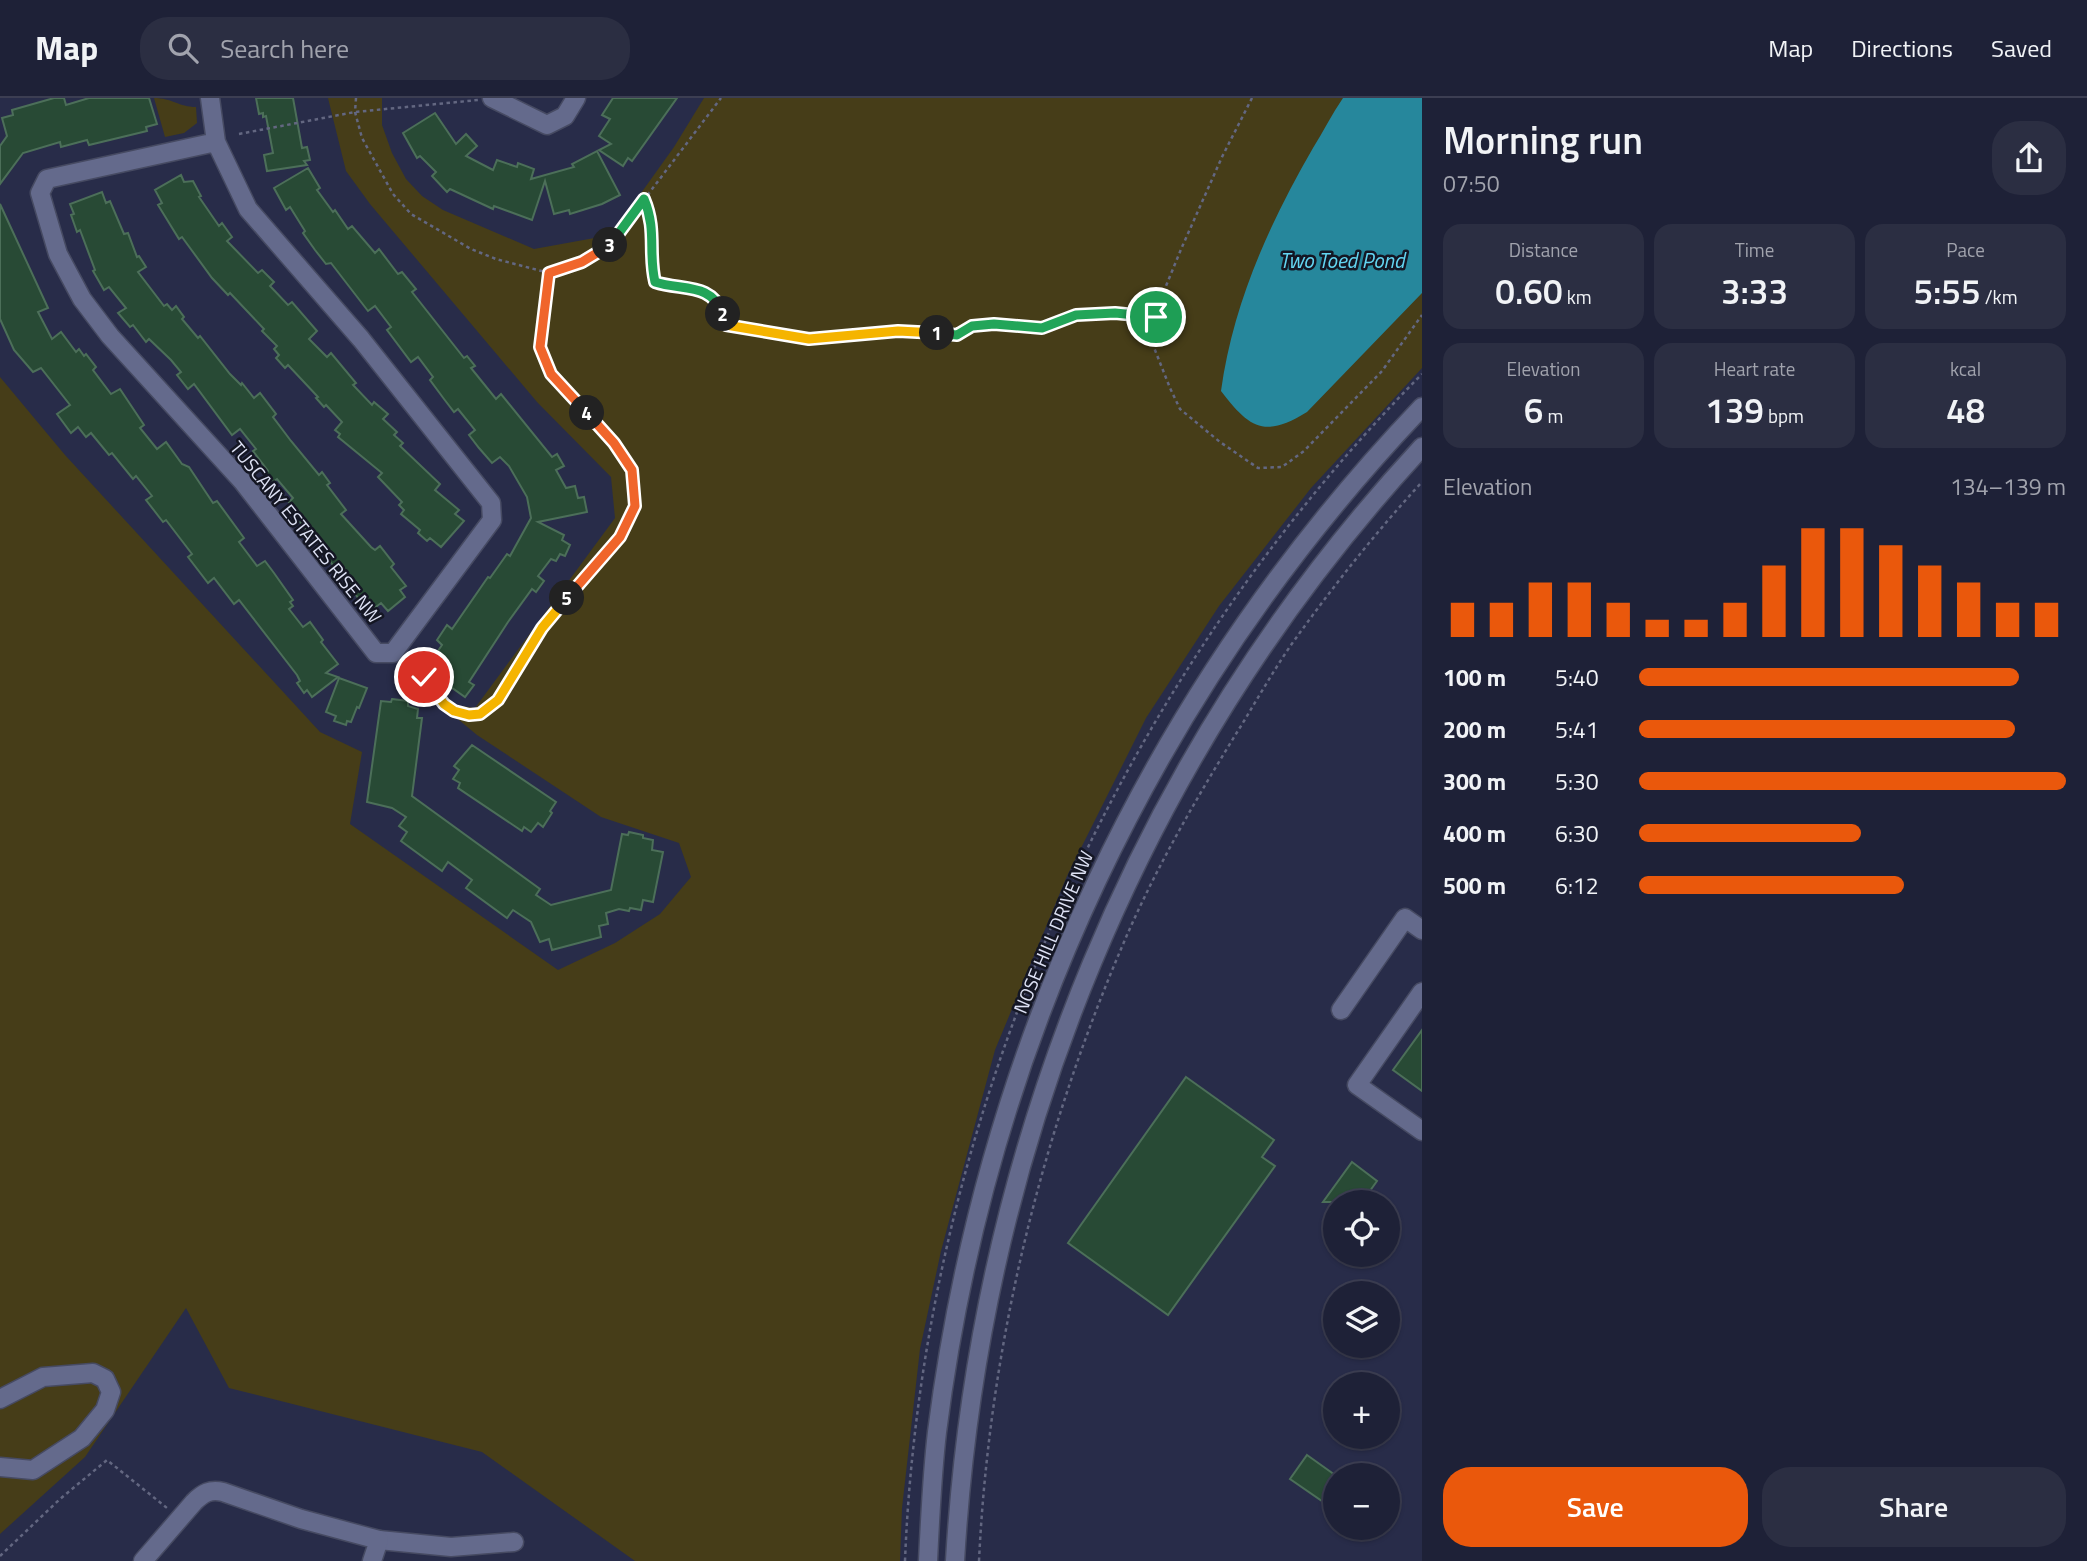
<!DOCTYPE html>
<meta charset="utf-8">
<style>
:root{--surface:#1e2137;--page:#2b2e42;--text:#f1f3f6;--muted:#a1a3ad;--line:#3c3e52;--accent:#ea580c}
body{margin:0;font-family:"Titillium Web",sans-serif;background:var(--page);color:var(--text);height:100vh;display:flex;flex-direction:column;font-size:26px;white-space:nowrap}
*{box-sizing:border-box;margin:0}
p{font-size:23px;color:var(--muted)}
.icon{flex:none;width:38px;height:38px;fill:none;stroke:currentColor;stroke-width:2;stroke-linecap:round;stroke-linejoin:round}
.map{position:relative;flex:1;overflow:hidden}
.panel{display:flex;flex-direction:column;background:var(--surface);width:665px}
.panel>*{flex:none}
.fabs{position:absolute;left:1323px;top:1092px;display:grid;gap:14px}
.fabs a{display:grid;place-items:center;width:77px;height:77px;border-radius:50%;background:var(--surface);box-shadow:0 2px 5px #0004,0 0 0 2px var(--line);font-size:35px}
.pin{position:absolute;display:grid;place-items:center;width:60px;height:60px;color:#fff;margin:-30px;border:4px solid #fff;border-radius:50%;box-shadow:0 2px 7px #0007}
.km{position:absolute;width:35px;height:35px;margin:-18px;border-radius:50%;background:#222;color:#fff;font-size:19px;line-height:35px;text-align:center}
.round{display:grid;place-items:center;flex:none;width:74px;height:74px;border-radius:28px;background:var(--page)}
.overview{display:flex;align-items:center;justify-content:space-between;height:119px;padding:0 21px}
h1{font-size:38px;font-weight:600;line-height:52px}
.metrics{display:grid;grid-template-columns:repeat(3,1fr);gap:10px;height:119px;padding:7px 21px}
.metrics div{display:grid;align-content:center;border-radius:18px;background:var(--page);text-align:center}
.metrics b{font-size:35px;font-weight:600}
.metrics small{font-size:19px;font-weight:400}
.metrics p{font-size:19px}
.chart{height:196px;padding:14px 21px}
.chart p{display:flex;justify-content:space-between}
.chart svg{width:100%;height:126px;margin-top:7px;stroke:var(--accent);stroke-width:6}
.cta{display:flex;gap:14px;margin-top:auto;padding:14px 21px}
.cta a{flex:1;height:80px;border-radius:28px;background:var(--accent);color:#fff;font-size:28px;font-weight:600;line-height:80px;text-align:center}
.cta a+a{background:var(--page);color:var(--text)}
ul{padding:0 21px;list-style:none;font-size:23px}
li{display:grid;grid-template-columns:112px 84px 1fr;align-items:center;height:52px}
li i{height:18px;border-radius:9px;background:var(--accent)}
header{display:flex;align-items:center;gap:42px;box-sizing:border-box;height:98px;padding:0 35px;background:var(--surface);border-bottom:2px solid var(--line)}
header strong{font-size:33px}
nav{display:flex;gap:38px;margin-inline-start:auto;font-size:24px}
.search{width:490px;height:63px;background:var(--page);display:flex;align-items:center;gap:18px;box-sizing:border-box;padding:0 24px;border-radius:28px;color:var(--muted);font-size:26px}
main{display:flex;flex:1;min-height:0}
.map>svg:first-child{display:block}
.green{fill:#463d18}
.water{fill:#26879c}
.building{fill:#284a35;stroke:#4c6f59;stroke-width:2}
.lines{fill:none;stroke-linecap:round;stroke-linejoin:round}
.minor-casing{stroke:#464a62;stroke-width:21}
.path{stroke:#636781;stroke-width:2.5;stroke-dasharray:3.5 3.5;stroke-linecap:butt}
.minor{stroke:#646a8c;stroke-width:18}
.split-1-casing{stroke:#fff;stroke-width:14}
.split-2-casing{stroke:#fff;stroke-width:14}
.split-3-casing{stroke:#fff;stroke-width:14}
.split-4-casing{stroke:#fff;stroke-width:14}
.split-5-casing{stroke:#fff;stroke-width:14}
.split-6-casing{stroke:#fff;stroke-width:14}
.split-1{stroke:#22a559;stroke-width:9}
.split-2{stroke:#f5b400;stroke-width:9}
.split-3{stroke:#22a559;stroke-width:9}
.split-4{stroke:#f0652b;stroke-width:9}
.split-5{stroke:#f0652b;stroke-width:9}
.split-6{stroke:#f5b400;stroke-width:9}
.labels{text-anchor:middle;stroke-width:5;stroke-linejoin:round;paint-order:stroke}
.street-label{font-size:19px;fill:#dee2f5;stroke:#141623}
.water-label{font-size:21px;font-style:italic;fill:#63d5f1;stroke:#141623}
</style>
<header>
<strong>Map</strong>
<div class="search"><svg class="icon" aria-label="search" viewBox="0 0 24 24"><circle cx="10" cy="10" r="6"/><path d="M15 15l6 6"/></svg>Search here</div>
<nav><a>Map</a><a>Directions</a><a>Saved</a></nav>
</header>
<main>
<div class="map">
<svg width="1422" height="1463" viewBox="0 0 1422 1463">
<rect width="100%" height="100%" fill="#282c49"/>
<g class="green">
<path d="M154 0C172 0 179 9 196 9L197 25 184 35 165 39Z"/>
<polygon points="328,0 382,0 382,27 392,55 406,81 422,98 443,112 534,151 611,137 674,49 704,0 1422,0 1422,270 1311,390 1219,508 1146,620 1067,778 995,952 941,1153 920,1251 902,1410 900,1463 635,1463 482,1354 229,1290 186,1210 85,1359 0,1436 0,279 65,357 320,634 362,654 350,726 558,872 615,845 660,816 691,779 679,745 601,719 477,637 453,617 453,607 475,610 615,420 611,379 537,304 370,106 346,73"/>
</g>
<path class="water" d="M1343 0H1422V195L1307 314C1265 340 1250 331 1221 293 1233 206 1269 126 1313 50 1323 34 1332 16 1343 0Z"/>
<g class="building">
<polygon points="54,0 64,0 66,7 89,0 149,0 157,26 146,29 147,33 89,47 87,42 61,49 60,44 23,55 0,86 0,48 7,38 2,20 13,17 12,12"/>
<polygon points="256,0 293,0 302,50 307,49 310,62 304,63 307,67 267,73 264,57 273,55 266,18 263,19 263,15 259,16"/>
<polygon points="613,0 677,0 632,63 628,60 623,68 599,52 611,46 599,38 610,21 602,17"/>
<polygon points="435,15 456,46 466,36 477,48 466,58 493,72 497,62 517,69 518,65 534,71 531,81 574,69 572,66 597,53 620,97 602,106 570,116 569,112 554,116 545,83 532,122 494,108 493,111 450,91 447,94 432,78 436,74 420,58 417,60 403,35"/>
<polygon points="308,70 320,90 317,92 333,114 335,112 348,131 352,128 375,155 379,151 398,176 402,174 416,191 412,194 464,260 467,258 475,268 471,270 496,301 501,296 552,359 557,356 564,368 556,372 566,390 575,388 578,400 584,399 587,414 538,424 564,437 562,442 570,447 565,458 560,456 556,463 551,461 538,478 544,483 536,494 532,491 508,524 469,584 474,587 465,599 434,577 441,568 432,562 442,547 437,542 447,527 452,531 488,479 490,480 507,456 510,458 531,420 527,399 509,368 500,359 492,365 479,350 469,337 475,332 458,311 454,314 444,301 430,282 433,279 418,259 411,264 387,232 391,229 375,208 368,213 331,165 326,166 315,152 303,135 305,133 290,109 286,112 274,90"/>
<polygon points="181,77 184,84 193,83 201,98 199,99 219,128 222,125 232,139 227,143 258,175 262,172 274,184 270,188 288,207 292,204 317,233 309,241 327,259 331,255 356,285 353,287 372,307 374,304 388,316 383,321 397,334 394,337 403,345 400,348 440,386 435,392 459,412 455,416 464,423 441,449 430,440 427,443 418,435 420,432 401,416 404,412 399,407 402,404 378,379 382,375 338,339 340,336 335,332 342,324 326,307 324,309 316,300 318,299 288,267 285,270 276,260 279,257 274,251 277,248 262,233 264,231 230,195 228,197 212,180 182,139 179,141 158,107 162,105 155,92"/>
<polygon points="102,94 106,105 110,103 124,136 128,135 137,159 139,158 146,169 138,174 164,208 167,206 172,212 176,208 184,219 182,221 198,240 200,238 230,276 241,287 242,285 254,300 260,295 276,316 273,319 291,343 319,377 322,374 330,385 327,387 346,412 341,416 371,449 375,452 380,448 394,466 391,469 406,488 400,492 405,499 388,513 381,505 369,514 326,458 329,455 313,435 310,437 300,424 303,422 289,404 293,400 277,381 273,384 266,375 268,373 253,353 256,351 240,331 232,337 194,286 188,291 177,277 181,274 171,262 149,241 146,244 133,227 130,229 118,215 126,210 109,189 104,192 93,173 95,172 80,132 77,134 71,117 74,116 70,106"/>
<polygon points="0,106 48,210 38,214 52,241 61,234 76,254 79,251 84,258 86,256 96,269 93,272 111,296 120,291 144,327 140,330 157,351 166,344 182,366 189,369 213,405 217,403 244,440 239,444 257,468 265,463 274,475 293,502 290,504 293,508 289,511 303,529 310,524 323,542 321,544 338,566 326,575 338,579 312,599 307,592 304,595 297,585 300,583 297,577 239,502 234,506 214,480 208,485 188,459 192,456 166,422 163,424 146,402 152,398 136,378 133,381 112,355 109,357 91,335 86,339 78,329 71,335 57,316 70,307 41,270 33,274 14,252 0,221"/>
<polygon points="339,580 367,590 359,610 357,609 351,624 347,623 346,627 334,623 336,618 326,614"/>
<polygon points="392,601 408,603 408,608 418,611 417,620 422,620 412,698 540,791 536,797 551,807 611,792 622,736 628,737 629,734 643,737 643,740 653,742 652,752 663,754 653,804 643,802 641,812 630,810 629,813 619,811 606,815 608,826 599,828 601,839 552,852 549,841 540,844 531,824 513,812 507,820 466,790 472,782 448,764 442,773 401,743 407,734 399,728 406,719 392,710 367,704 381,603 391,604"/>
<polygon points="472,647 556,704 550,713 552,715 543,729 538,725 531,734 524,729 522,733 458,690 460,685 453,681 459,672 454,668"/>
<polygon points="1422,932 1422,993 1393,972"/>
<polygon points="1186,979 1274,1042 1262,1059 1275,1068 1168,1217 1068,1145"/>
<polygon points="1352,1064 1377,1083 1362,1104 1323,1104"/>
<polygon points="1307,1357 1335,1377 1335,1412 1290,1381"/>
</g>
<g class="lines">
<g class="minor-casing">
<g id="minor">
<polyline points="210,0 216,44 248,111 361,241 491,405 492,422 393,555 376,555 243,384 110,238 82,201 58,156 40,95 47,81 216,44"/>
<polyline points="492,0 547,27 565,18 576,0"/>
<polyline points="1422,894 1357,987 1422,1033"/>
<polyline points="1341,912 1405,820 1422,832"/>
<polyline points="0,1301 43,1279 93,1275 105,1281 111,1294 105,1312 82,1340 33,1372 0,1369"/>
<polyline points="379,1442 451,1449 514,1444"/>
<path d="M143 1463 194 1404C203 1395 210 1391 223 1394L301 1421 379 1442 372 1463"/>
<path d="M928 1463C930 1420 932 1377 937 1334 986 948 1153 591 1422 309"/>
<path d="M955 1463C979 1050 1140 654 1422 349"/>
</g>
</g>
<g class="path">
<polyline points="356,0 355,14 362,40 393,96 411,116 471,151 496,161 549,175 582,164 609,148 721,0"/>
<polyline points="1252,0 1222,59 1182,149 1161,200 1152,230 1153,247 1170,290 1180,311 1220,344 1258,370 1282,369 1304,353 1382,273 1422,217"/>
<polyline points="239,36 355,14 478,2"/>
<path d="M644 101C657 131 648 155 655 185 675 190 706 187 719 205 722 211 724 221 726 227L809 241 898 233 957 237 973 228 994 226 1042 230 1076 217 1115 215 1156 219"/>
<path d="M404 570 411 565C437 593 458 641 498 602L542 530 620 439 634 408 632 372 614 345 551 277 540 249 549 175"/>
<polyline points="0,1458 60,1401 107,1362 167,1410"/>
<path d="M905 1463C922 1025 1114 587 1422 276"/>
<path d="M979 1463C989 1251 1040 1039 1124 844 1157 767 1200 694 1244 623 1259 598 1274 572 1291 547 1331 491 1375 435 1422 384"/>
</g>
<use href="#minor" class="minor"/>
</g>
<g class="lines">
<g class="split-1-casing">
<polyline id="split-1" points="937,235 957,237 972,228 994,226 1042,230 1076,217 1115,215 1156,219"/>
</g>
<g class="split-2-casing">
<polyline id="split-2" points="723,216 726,227 809,241 898,233 937,235"/>
</g>
<g class="split-3-casing">
<path id="split-3" d="M610 147 644 101C657 132 648 154 655 184 682 193 711 184 723 216"/>
</g>
<g class="split-4-casing">
<polyline id="split-4" points="587,315 551,276 540,249 549,175 582,164 610,147"/>
</g>
<g class="split-5-casing">
<polyline id="split-5" points="567,500 620,439 635,408 632,372 614,345 587,315"/>
</g>
<g class="split-6-casing">
<polyline id="split-6" points="424,579 444,606 454,613 469,617 480,616 498,602 542,530 567,500"/>
</g>
<use href="#split-1" class="split-1"/>
<use href="#split-2" class="split-2"/>
<use href="#split-3" class="split-3"/>
<use href="#split-4" class="split-4"/>
<use href="#split-5" class="split-5"/>
<use href="#split-6" class="split-6"/>
</g>
<g class="labels">
<g class="street-label">
<text transform="translate(306 434) rotate(51)" y="7">TUSCANY ESTATES RISE NW</text>
<text transform="translate(1053 834) rotate(-67)" y="7">NOSE HILL DRIVE NW</text>
</g>
<g class="water-label">
<text x="1342" y="170">Two Toed Pond</text>
</g>
</g>
</svg>
<div class="fabs">
<a><svg class="icon" aria-label="locate" viewBox="0 0 24 24"><circle cx="12" cy="12" r="6"/><path d="M12 2v4M12 18v4M2 12h4M18 12h4"/></svg></a>
<a><svg class="icon" aria-label="layers" viewBox="0 0 24 24"><path d="M12 4l9 5-9 5-9-5zM3 14l9 5 9-5"/></svg></a>
<a>+</a>
<a>−</a>
</div>
<div class="pin" style="left:1156px;top:219px;background:#1e9e55"><svg class="icon" aria-label="arrive" viewBox="0 0 24 24"><path d="M6 21V4h12l-3 4 3 4H6"/></svg></div>
<div class="pin" style="left:424px;top:579px;background:#d93025"><svg class="icon" aria-label="check" viewBox="0 0 24 24"><path d="M5 12l5 5 9-10"/></svg></div>
<b class="km" style="left:937px;top:235px">1</b>
<b class="km" style="left:723px;top:216px">2</b>
<b class="km" style="left:610px;top:147px">3</b>
<b class="km" style="left:587px;top:315px">4</b>
<b class="km" style="left:567px;top:500px">5</b>
</div>
<section class="panel">
<div class="overview"><div><h1>Morning run</h1><p>07:50</p></div><a class="round"><svg class="icon" aria-label="share" viewBox="0 0 24 24"><path d="M12 15V3M7 8l5-5 5 5M5 13v7h14v-7"/></svg></a></div>
<div class="metrics">
<div><p>Distance</p><b>0.60<small> km</small></b></div>
<div><p>Time</p><b>3:33</b></div>
<div><p>Pace</p><b>5:55<small> /km</small></b></div>
</div>
<div class="metrics">
<div><p>Elevation</p><b>6<small> m</small></b></div>
<div><p>Heart rate</p><b>139<small> bpm</small></b></div>
<div><p>kcal</p><b>48</b></div>
</div>
<div class="chart"><p><span>Elevation</span>134–139 m</p>
<svg viewBox="0 0 160 44" preserveAspectRatio="none"><path d="M5 44V32M15 44V32M25 44V25M35 44V25M45 44V32M55 44V38M65 44V38M75 44V32M85 44V19M95 44V6M105 44V6M115 44V12M125 44V19M135 44V25M145 44V32M155 44V32"/></svg>
</div>
<ul>
<li><b>100 m</b>5:40<i style="width:89%"></i></li>
<li><b>200 m</b>5:41<i style="width:88%"></i></li>
<li><b>300 m</b>5:30<i style="width:100%"></i></li>
<li><b>400 m</b>6:30<i style="width:52%"></i></li>
<li><b>500 m</b>6:12<i style="width:62%"></i></li>
</ul>
<div class="cta"><a>Save</a><a>Share</a></div>
</section>
</main>
